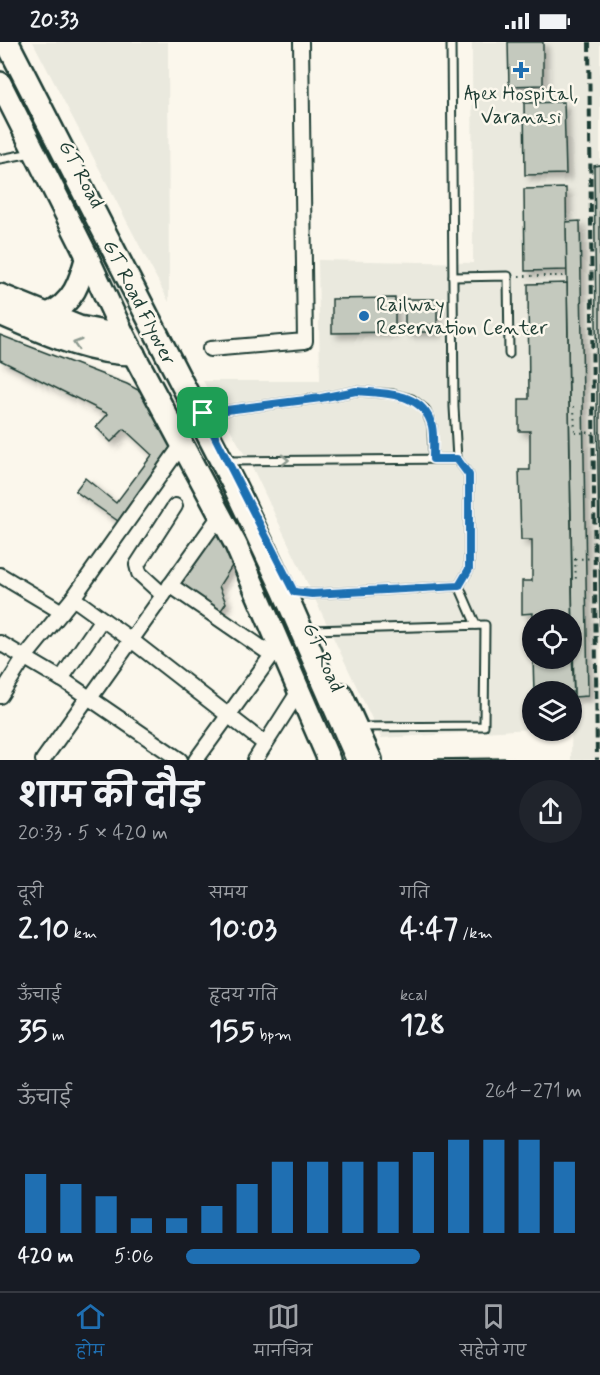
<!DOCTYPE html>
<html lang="hi">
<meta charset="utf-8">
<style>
:root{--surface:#171b24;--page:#20242c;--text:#f1f3f6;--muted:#9ea1a6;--line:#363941;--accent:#1f6fb2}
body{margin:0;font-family:Mynerve,"Playpen Sans Deva",sans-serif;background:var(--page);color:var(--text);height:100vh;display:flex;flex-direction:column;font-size:22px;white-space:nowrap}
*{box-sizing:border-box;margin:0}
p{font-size:20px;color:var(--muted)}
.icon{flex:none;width:33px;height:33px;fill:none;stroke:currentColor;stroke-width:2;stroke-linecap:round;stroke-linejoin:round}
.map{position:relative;height:718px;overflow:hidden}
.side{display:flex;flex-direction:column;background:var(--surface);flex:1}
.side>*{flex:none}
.controls{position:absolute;left:522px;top:567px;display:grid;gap:12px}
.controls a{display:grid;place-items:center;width:60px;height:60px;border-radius:50%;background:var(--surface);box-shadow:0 2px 4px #0004;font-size:30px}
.pin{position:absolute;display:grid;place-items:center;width:51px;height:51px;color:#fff;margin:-26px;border-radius:12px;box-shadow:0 3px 9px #0006}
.round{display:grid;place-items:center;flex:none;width:63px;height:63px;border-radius:32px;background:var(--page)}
.head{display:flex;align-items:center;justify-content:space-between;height:102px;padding:0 18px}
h1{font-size:33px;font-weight:700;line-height:45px}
.metrics{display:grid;grid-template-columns:repeat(3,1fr);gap:9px;height:102px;padding:6px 18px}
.metrics div{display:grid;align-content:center}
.metrics b{font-size:30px;font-weight:700}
.metrics small{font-size:16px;font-weight:400}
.metrics p{font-size:16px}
.chart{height:168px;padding:12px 18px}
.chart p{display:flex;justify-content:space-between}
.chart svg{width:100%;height:108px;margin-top:6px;stroke:var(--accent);stroke-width:6}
ul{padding:0 18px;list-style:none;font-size:20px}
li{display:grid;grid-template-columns:96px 72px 1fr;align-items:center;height:45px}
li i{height:15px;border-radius:8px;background:var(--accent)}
.status{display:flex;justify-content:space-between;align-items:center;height:42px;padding:0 30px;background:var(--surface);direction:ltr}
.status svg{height:16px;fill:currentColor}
.tabs{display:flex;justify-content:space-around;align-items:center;height:84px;border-top:2px solid var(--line);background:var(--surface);font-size:16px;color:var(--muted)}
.tabs a{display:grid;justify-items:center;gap:3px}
.tabs .on{color:var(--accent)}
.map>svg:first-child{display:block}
.built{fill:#eae9de;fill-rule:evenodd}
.building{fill:#c4c9be;stroke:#1f3d34;stroke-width:1.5;filter:url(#shadow)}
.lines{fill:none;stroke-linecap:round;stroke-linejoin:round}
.service-casing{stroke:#1f3d34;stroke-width:11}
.minor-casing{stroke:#1f3d34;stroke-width:18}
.primary-casing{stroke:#1f3d34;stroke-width:26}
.trunk-casing{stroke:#1f3d34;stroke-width:27}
.path{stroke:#1f3d34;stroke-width:2;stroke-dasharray:1.5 4.5;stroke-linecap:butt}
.service{stroke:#fbf7ec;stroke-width:7}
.minor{stroke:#fbf7ec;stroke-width:14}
.primary{stroke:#fbf7ec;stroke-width:21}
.trunk{stroke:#fbf7ec;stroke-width:22}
.rail{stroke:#1f3d34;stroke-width:4;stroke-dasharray:9 4.5;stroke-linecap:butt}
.path-bridge{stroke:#1f3d34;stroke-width:2;stroke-dasharray:1.5 4.5;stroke-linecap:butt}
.oneway{stroke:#8d9a90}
.route-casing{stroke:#fff;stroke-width:12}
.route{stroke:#1f6fb2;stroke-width:8}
.poi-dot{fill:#1f6fb2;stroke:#fbf7ec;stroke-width:2}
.labels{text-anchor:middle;stroke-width:5;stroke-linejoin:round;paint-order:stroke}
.poi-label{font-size:20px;fill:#1f3d34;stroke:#fbf7ec}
.street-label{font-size:20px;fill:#1f3d34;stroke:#fbf7ec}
</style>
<div class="status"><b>20:33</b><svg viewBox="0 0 49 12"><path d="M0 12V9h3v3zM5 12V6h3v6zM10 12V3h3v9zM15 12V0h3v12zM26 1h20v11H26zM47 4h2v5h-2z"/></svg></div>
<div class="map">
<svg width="600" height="718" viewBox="0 0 600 718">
<defs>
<filter id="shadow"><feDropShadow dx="5" dy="5" stdDeviation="3" flood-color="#0004"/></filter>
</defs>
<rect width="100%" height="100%" fill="#fbf7ec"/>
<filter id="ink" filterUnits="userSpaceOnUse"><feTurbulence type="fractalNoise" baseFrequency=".0167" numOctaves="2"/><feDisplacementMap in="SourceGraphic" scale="12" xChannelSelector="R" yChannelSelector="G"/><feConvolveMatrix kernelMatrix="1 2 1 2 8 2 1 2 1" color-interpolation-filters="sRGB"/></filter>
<g filter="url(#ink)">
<g class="built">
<polygon points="33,0 168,0 169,260"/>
<path d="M472 0H600V718H571L572 650H532V687L381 696 255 431 203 339H320L318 218 473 221ZM532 578H572V616H532Z"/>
</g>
<g class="building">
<polygon points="508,0 543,0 543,43 509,44"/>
<polygon points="564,60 566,132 525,133 524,61"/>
<polygon points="600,123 600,584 594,124"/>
<polygon points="566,146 567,228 525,229 524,147"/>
<polygon points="580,179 588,654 574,655 566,180"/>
<polygon points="567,241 573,612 572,612 572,578 533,578 533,571 522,572 522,539 532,539 532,498 521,498 519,428 530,428 530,389 519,389 519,357 529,357 528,242"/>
<polygon points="395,256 395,290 332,291 332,257"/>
<rect x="405" y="257" width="32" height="33"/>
<polygon points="0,293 127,342 149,354 175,399 118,479 75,449 85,436 116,461 152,413 124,387 111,400 96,385 108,372 0,318"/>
<polygon points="215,491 232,500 239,513 219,544 226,561 220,570 180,542"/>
<polygon points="572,612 574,655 572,655 572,650 534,650 533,616 572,616"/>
<polygon points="505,716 505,718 435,718 435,717"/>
</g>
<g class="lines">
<g class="service-casing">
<g id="service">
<polyline points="451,0 454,365 457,417"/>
<polyline points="0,117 32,111"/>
<polyline points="453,235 508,234 509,312"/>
<polyline points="203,371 321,356 356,349 393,352 412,357 425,367 432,384 433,417"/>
<polyline points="227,419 457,417 469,433 469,527 459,544 312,552 294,550"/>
<polyline points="459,544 476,583"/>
<polyline points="312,588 485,583 484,684 360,685"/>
</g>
</g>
<g class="minor-casing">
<g id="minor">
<polyline points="210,307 305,299 301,0"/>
<polyline points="0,533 62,570"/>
<polyline points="170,543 272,613"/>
<polyline points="163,553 139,531 137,523 175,464"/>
<polyline points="73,556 130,597 265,702"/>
<polyline points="0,601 66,640 180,718"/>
<polyline points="61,637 102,577"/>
<polyline points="0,654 25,615 73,556 183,401"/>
<polyline points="90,656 221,472"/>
<polyline points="43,718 88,655"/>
<polyline points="196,718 272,613 280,608"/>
<polyline points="255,718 299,649"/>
</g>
</g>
<g class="primary-casing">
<g id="primary">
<polyline points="0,41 87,214 124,294 236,503 329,718"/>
<polyline points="0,253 79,285 124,294"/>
<path d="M0 272C43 290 87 312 134 312"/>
<path d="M48 272C74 261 80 239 87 214"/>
<polyline points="341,652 371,718"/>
</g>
</g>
<g class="trunk-casing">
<polyline id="trunk" points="7,0 236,447 284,549 358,718"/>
</g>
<g class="path">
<polyline points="519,234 567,234"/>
<polyline points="574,364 575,391"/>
<polyline points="575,517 576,540"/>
</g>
<use href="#service" class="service"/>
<use href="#minor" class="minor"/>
<use href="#primary" class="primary"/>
<use href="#trunk" class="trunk"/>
<polyline class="rail" points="589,0 597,718"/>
<g class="path-bridge">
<polyline points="575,391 600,390"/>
<polyline points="575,517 600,516"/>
</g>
</g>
<defs><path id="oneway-chevron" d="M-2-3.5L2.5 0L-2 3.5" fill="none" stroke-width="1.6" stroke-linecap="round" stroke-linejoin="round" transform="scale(1.5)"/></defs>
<g class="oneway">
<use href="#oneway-chevron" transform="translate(77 302) rotate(-163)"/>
<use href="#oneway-chevron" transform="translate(285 418) rotate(-1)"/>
</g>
</g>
<g class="lines" filter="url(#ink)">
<g class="route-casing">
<path id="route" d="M356 349C385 352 423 349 432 384 434 394 433 407 433 417H457L469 433V527L459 544 312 552 294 550 203 371 321 356Z"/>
</g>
<use href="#route" class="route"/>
</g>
<g class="poi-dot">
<path d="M518 19h6v6h6v6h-6v6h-6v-6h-6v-6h6z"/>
<circle cx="364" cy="274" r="6"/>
</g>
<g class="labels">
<g class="poi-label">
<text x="521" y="58">Apex Hospital,<tspan x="521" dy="23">Varanasi</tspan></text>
<text x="376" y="269" text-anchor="start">Railway<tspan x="376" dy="23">Reservation Center</tspan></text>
</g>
<g class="street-label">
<text transform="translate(82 132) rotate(62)" y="7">GT Road</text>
<text transform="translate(140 260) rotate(63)" y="7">GT Road Flyover</text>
<text transform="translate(324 615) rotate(66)" y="7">GT Road</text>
</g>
</g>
</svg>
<div class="controls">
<a><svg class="icon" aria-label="locate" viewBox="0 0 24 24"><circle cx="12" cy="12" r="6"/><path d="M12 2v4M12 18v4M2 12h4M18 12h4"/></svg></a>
<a><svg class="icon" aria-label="layers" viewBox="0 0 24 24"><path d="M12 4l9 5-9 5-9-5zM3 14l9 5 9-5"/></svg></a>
</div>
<div class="pin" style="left:203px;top:371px;background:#1e9e55"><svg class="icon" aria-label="arrive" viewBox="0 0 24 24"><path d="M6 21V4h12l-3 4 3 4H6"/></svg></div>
</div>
<section class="side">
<div class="head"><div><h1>शाम की दौड़</h1><p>20:33 · 5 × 420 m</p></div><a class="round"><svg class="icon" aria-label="share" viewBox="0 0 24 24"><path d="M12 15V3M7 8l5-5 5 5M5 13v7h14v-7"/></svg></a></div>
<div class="metrics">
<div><p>दूरी</p><b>2.10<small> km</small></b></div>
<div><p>समय</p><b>10:03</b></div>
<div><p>गति</p><b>4:47<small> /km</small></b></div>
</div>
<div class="metrics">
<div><p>ऊँचाई</p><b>35<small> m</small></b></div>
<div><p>हृदय गति</p><b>155<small> bpm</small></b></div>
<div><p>kcal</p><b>128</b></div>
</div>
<div class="chart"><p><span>ऊँचाई</span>264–271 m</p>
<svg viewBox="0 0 160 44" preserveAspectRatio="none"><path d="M5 44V20M15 44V24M25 44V29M35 44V38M45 44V38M55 44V33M65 44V24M75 44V15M85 44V15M95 44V15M105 44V15M115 44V11M125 44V6M135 44V6M145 44V6M155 44V15"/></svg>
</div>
<ul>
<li><b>420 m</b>5:06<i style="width:59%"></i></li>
</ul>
</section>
<nav class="tabs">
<a class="on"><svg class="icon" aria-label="home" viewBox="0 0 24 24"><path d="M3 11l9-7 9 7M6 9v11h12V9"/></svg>होम</a>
<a><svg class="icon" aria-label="map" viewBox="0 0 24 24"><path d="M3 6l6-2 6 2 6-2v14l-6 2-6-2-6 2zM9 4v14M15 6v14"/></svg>मानचित्र</a>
<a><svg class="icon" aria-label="saved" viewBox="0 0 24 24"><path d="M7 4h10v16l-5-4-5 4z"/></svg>सहेजे गए</a>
</nav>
